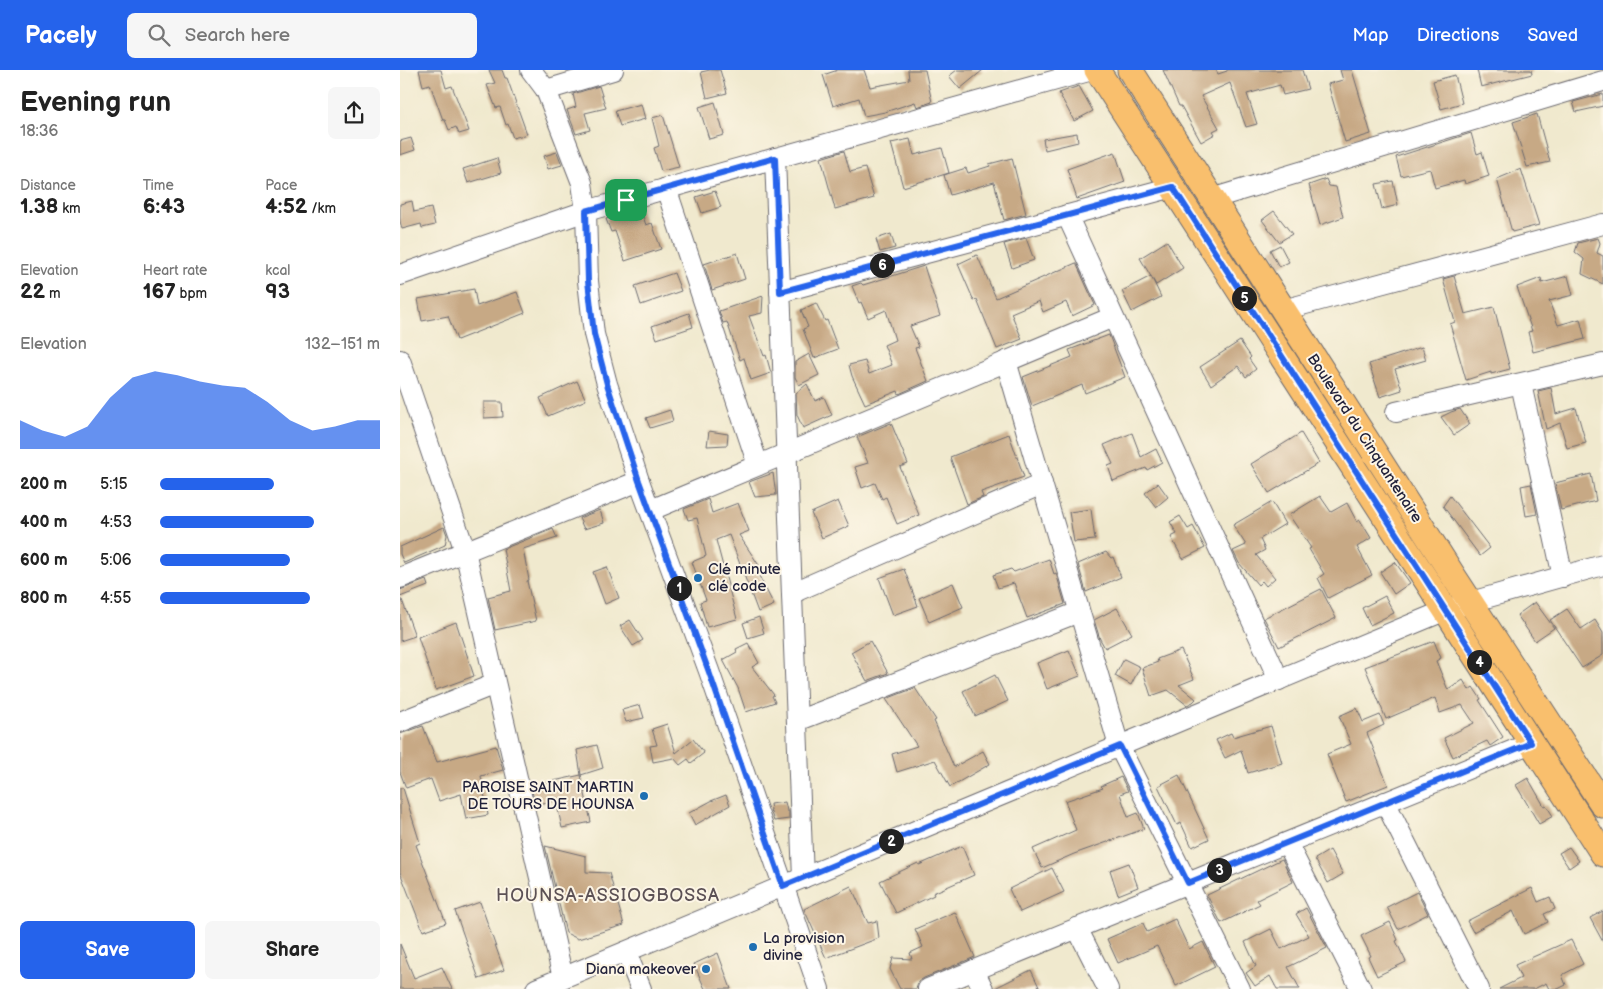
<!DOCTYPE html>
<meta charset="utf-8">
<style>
:root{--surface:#fff;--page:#f6f6f6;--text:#222;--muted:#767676;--accent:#2563eb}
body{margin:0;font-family:"Balsamiq Sans",sans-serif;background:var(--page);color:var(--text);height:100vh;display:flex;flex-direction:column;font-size:19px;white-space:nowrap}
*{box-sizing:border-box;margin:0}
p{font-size:16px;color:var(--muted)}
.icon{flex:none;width:28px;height:28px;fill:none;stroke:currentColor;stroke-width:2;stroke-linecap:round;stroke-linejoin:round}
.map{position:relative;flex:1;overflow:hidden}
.sheet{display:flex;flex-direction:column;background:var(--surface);width:400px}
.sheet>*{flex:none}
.pin{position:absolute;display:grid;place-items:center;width:42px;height:42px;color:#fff;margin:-21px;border-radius:10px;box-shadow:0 2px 8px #0006}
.km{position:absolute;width:25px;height:25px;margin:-12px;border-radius:50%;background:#222;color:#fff;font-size:14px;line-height:25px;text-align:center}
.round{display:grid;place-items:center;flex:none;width:52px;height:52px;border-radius:8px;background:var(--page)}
.summary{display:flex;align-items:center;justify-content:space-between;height:85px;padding:0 20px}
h1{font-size:28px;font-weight:800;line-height:38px}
.figures{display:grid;grid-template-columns:repeat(3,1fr);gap:8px;height:85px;padding:5px 20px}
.figures div{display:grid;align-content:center}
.figures b{font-size:21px;font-weight:800}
.figures small{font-size:14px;font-weight:400}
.figures p{font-size:14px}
.chart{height:140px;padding:10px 20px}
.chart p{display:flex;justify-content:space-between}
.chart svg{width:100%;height:90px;margin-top:5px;fill:var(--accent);opacity:.7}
.action{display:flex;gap:10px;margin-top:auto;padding:10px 20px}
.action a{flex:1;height:58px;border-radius:8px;background:var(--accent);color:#fff;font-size:20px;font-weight:800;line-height:58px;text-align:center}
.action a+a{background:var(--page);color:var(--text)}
ul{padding:0 20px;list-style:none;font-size:16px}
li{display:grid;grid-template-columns:80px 60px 1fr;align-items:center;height:38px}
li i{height:12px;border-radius:6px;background:var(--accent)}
header{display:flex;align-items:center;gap:30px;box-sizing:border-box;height:70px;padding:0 25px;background:var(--accent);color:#fff}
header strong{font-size:24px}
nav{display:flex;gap:28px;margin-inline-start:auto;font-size:18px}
.search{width:350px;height:45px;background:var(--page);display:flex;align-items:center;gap:12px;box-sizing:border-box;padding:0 18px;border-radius:8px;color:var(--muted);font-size:19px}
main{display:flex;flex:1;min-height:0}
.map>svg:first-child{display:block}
.building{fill:#c7a985}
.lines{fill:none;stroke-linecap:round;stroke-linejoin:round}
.minor-casing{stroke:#6a686e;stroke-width:22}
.major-casing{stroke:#6a686e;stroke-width:27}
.minor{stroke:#fff;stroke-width:20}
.major{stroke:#f9bf6d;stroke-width:25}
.route-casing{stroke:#fff;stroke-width:10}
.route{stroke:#2563eb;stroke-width:6}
.poi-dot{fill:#1f6fb2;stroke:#fcf5e5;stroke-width:2}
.labels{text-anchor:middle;stroke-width:4;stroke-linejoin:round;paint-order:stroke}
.street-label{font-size:15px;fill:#22223b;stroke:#fcf5e5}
.poi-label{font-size:15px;fill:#22223b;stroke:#fcf5e5;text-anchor:start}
.quarter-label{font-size:18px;letter-spacing:1px;fill:#5c5155;stroke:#fcf5e5}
</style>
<header>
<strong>Pacely</strong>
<div class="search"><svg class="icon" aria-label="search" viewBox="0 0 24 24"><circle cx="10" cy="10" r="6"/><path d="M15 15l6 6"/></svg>Search here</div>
<nav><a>Map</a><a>Directions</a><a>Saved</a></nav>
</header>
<main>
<section class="sheet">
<div class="summary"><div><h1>Evening run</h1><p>18:36</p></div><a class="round"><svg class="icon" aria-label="share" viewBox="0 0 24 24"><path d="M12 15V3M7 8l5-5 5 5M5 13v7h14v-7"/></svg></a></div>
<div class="figures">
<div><p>Distance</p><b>1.38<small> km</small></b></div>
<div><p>Time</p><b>6:43</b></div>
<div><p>Pace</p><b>4:52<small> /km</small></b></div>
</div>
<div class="figures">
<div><p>Elevation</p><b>22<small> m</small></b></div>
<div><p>Heart rate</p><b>167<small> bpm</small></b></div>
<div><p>kcal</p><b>93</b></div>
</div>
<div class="chart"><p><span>Elevation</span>132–151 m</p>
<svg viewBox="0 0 160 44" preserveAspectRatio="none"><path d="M0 44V30L10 35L20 38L30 33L40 19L50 9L60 6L70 8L80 11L90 13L100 14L110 21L120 30L130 35L140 33L150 30L160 30V44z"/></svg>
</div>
<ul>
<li><b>200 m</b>5:15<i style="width:52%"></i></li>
<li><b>400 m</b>4:53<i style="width:70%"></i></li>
<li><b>600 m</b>5:06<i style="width:59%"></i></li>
<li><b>800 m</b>4:55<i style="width:68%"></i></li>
</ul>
<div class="action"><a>Save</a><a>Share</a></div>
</section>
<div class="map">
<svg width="1203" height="919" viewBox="0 0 1203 919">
<rect width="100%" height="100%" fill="#fcf5e5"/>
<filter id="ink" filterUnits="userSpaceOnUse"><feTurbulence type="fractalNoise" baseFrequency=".02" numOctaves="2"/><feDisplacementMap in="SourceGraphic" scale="10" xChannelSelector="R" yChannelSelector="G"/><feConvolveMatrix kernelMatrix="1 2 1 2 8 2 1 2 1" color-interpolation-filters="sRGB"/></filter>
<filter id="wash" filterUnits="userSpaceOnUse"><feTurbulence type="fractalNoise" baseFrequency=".0096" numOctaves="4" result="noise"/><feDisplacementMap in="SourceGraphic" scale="20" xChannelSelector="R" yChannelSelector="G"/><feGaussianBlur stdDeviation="1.12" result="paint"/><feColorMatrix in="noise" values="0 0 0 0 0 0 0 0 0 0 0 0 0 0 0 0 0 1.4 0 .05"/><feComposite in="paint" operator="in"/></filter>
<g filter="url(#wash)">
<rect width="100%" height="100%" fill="#f0e9ce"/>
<g id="blocks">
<g class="building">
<polygon points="19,0 41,0 46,18 52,16 69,61 59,64 56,57 49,60 45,50 43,50 30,14 23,16"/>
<polygon points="89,0 102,0 105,8 107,8 127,64 113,68 108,54 106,55 100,37 96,38 87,15 95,13"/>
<polygon points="310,0 320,0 327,23 307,28 301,2"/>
<polygon points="438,0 464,0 470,17 509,10 508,0 525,0 532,32 517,37 515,32 485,42 464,46 459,28 433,36 423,5"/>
<polygon points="557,0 583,0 560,19 549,6"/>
<polygon points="763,0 816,0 818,4 827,1 827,0 902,0 908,19 883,25 880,15 847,24 857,54 846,57 830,13 801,26 819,58 813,61 815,64 801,72 781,36 779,36"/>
<polygon points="940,0 952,0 971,64 945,72 928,14 943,10"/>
<polygon points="1077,0 1131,0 1132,4 1081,17"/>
<polygon points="1055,5 1062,33 1041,39 1033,11"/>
<polygon points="199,16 206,38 185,43 190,60 176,64 167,40 176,37 173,24"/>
<polygon points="679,16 693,41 674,51 659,23"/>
<polygon points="1203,24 1203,36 1176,42 1173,32"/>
<polygon points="315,32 324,65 309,69 299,37"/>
<polygon points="241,34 245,49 220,56 215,41"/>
<polygon points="1137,44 1150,92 1127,97 1113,52"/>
<polygon points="263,45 279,97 261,101 254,78 259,76 252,48"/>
<polygon points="677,63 678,72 645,80 643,69"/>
<polygon points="1071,63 1077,84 1082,82 1089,106 1065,114 1064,110 1035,118 1030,99 1001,106 996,87"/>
<polygon points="11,68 15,80 0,85 0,71"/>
<polygon points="510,69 514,85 542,78 549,103 503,117 491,73"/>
<polygon points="444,81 450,102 465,98 474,128 435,139 421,88"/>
<polygon points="157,82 162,95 148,99 144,86"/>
<polygon points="715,82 725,112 677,129 667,99"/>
<polygon points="97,88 101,103 68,113 63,99"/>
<polygon points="612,88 626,144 604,150 594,112 550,125 544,105 566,98 568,103 590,96 589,94"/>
<polygon points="1121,99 1139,155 1112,162 1097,109"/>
<polygon points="926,109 929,116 936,117 943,147 920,155 909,115"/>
<polygon points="993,111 998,135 982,139 976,114"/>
<polygon points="315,121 321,137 302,143 296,127"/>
<polygon points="12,131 14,142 31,138 35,155 22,158 21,154 2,159 0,151 0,134"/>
<polygon points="240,138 246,155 252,153 261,179 225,191 215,161 211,162 206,149"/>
<polygon points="874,141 892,164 879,172 862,150"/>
<polygon points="491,164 495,178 480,182 476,169"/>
<polygon points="626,168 634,190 612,198 604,174"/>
<polygon points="1198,168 1200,173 1197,183 1203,186 1203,214 1182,204 1184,189 1175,182 1178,173"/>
<polygon points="767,171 783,198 756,215 740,188"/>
<polygon points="880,175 889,192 879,197 870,180"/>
<polygon points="337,183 345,209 312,220 304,194"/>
<polygon points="577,185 596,228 676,193 695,235 672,246 666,232 643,242 639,231 611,243 622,269 597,279 577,230 574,231 558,194"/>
<polygon points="524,196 540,246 510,256 519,277 515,278 528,311 499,324 498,321 465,334 452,306 449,295 465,291 469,304 492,295 484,275 495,270 486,240 468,248 461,232 459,233 452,216 461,213 463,215"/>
<polygon points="274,203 281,221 241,235 235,216"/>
<polygon points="751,206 761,227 732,242 722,221"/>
<polygon points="1054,206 1065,244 1094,237 1110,299 1091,304 1091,302 1066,310 1050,254 1055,252 1043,209"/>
<polygon points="1168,206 1173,225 1149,231 1158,255 1180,249 1185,269 1133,282 1128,262 1132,261 1117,217 1141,208 1142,213"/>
<polygon points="74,219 77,236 117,222 125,243 57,270 48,246 22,251 18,229"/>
<polygon points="363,226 362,243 349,246 364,286 366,285 371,303 351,310 344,288 340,290 327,252 323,253 319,241"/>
<polygon points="416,233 425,251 427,250 438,279 414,288 403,259 408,257 401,240"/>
<polygon points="289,243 293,257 257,269 252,256"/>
<polygon points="709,265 725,307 685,323 682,315 632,336 623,307 672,287 669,280"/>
<polygon points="840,271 851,287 849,289 856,299 846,307 838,296 811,315 800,297"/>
<polygon points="1022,277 1026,290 995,299 1002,320 980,327 969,294"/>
<polygon points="409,284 419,305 399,315 395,307 395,292"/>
<polygon points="177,311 186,330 148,346 140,328"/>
<polygon points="407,314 415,331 424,327 432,345 403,358 397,345 396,323"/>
<polygon points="1151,318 1156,344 1176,338 1186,373 1167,378 1160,353 1146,359 1138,321"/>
<polygon points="84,332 102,332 103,347 84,348"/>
<polygon points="1060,339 1070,354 1054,365 1041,347 1051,342"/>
<polygon points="270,340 273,351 250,358 246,348"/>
<polygon points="491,353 508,394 500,397 519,445 497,454 486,427 482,429 475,413 462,418 455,397 468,393 457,367"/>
<polygon points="309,361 328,364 327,375 307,376"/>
<polygon points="732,363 741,387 756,379 762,392 747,400 746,398 713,411 708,396 713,394 704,375"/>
<polygon points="901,363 919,393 869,423 851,394"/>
<polygon points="609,364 624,407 581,422 583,427 567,434 550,387"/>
<polygon points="373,403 376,425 355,427 349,412"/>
<polygon points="1191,404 1196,431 1161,440 1155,413"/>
<polygon points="758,413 768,427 756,437 745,423"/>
<polygon points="1131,414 1137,444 1126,446 1121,416"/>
<polygon points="920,426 931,442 947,433 957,452 960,450 971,468 957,477 972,505 928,528 918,508 924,504 909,479 911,478 889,445"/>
<polygon points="1050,426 1090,478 1080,486 1043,436"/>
<polygon points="308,429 312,443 338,433 349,461 339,465 360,497 356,500 374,535 358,542 329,465 316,470 337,549 307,557 300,532 306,530 292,492 306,486 297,448 288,450 284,439"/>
<polygon points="438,431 449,456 422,468 411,443"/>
<polygon points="872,432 885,454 860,469 865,480 856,485 875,508 866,516 862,511 858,515 839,493 833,481 846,475 833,455"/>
<polygon points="691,439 695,470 674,472 669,442"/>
<polygon points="200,440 204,453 184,459 179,448"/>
<polygon points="780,446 788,459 793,456 805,478 783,489 771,467 777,464 770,452"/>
<polygon points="44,457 47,465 45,475 4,493 0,484 0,477"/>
<polygon points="153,459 157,468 123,479 129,510 127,511 136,551 95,560 88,527 111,521 103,479"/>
<polygon points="706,482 711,488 713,487 721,507 686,522 678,494"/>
<polygon points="649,489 654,504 656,503 665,534 627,548 614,513 598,518 593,505 611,499 614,502"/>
<polygon points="995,492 1010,513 994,524 980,502"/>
<polygon points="207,497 219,528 205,534 193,502"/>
<polygon points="504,499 518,536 493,545 479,508"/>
<polygon points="26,510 28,516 0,527 0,520"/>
<polygon points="553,513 563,537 529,552 519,528"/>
<polygon points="921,519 936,548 879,577 864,548"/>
<polygon points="985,526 994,543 970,555 962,538"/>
<polygon points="0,530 2,530 15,566 0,571"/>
<polygon points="1135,532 1154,558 1135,571 1117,545"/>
<polygon points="717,538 732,564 705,578 700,569 694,550"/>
<polygon points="1167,539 1181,559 1195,550 1203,563 1203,585 1182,598 1150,550"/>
<polygon points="359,547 364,563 348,568 343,553"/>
<polygon points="230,550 243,570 233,576 220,556"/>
<polygon points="56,552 74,606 36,620 18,567"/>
<polygon points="470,571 488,603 467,611 451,582"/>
<polygon points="1034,571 1041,588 1036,591 1048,620 1063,610 1069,620 1073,617 1081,629 1079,630 1103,667 1090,676 1087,671 1053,687 1044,668 1074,653 1062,635 1040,643 1035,628 986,649 965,597"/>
<polygon points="348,573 359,593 352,597 374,625 372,626 375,632 346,642 338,618 323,590 337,582 336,579"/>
<polygon points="669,580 680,606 647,619 637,593"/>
<polygon points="781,580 794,609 779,615 796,629 793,632 787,635 768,620 751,626 742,598 758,592 757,589"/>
<polygon points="724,589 740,597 731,615 715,606"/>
<polygon points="595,605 608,631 575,646 563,621"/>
<polygon points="515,618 536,650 534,651 554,697 583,681 590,694 550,717 535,690 497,702 492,684 517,676 486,629"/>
<polygon points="240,635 244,648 226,652 222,640"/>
<polygon points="957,638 963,652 980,645 984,655 967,663 988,715 946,732 927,684 951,674 939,646"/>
<polygon points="267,654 276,683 293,669 304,683 291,693 288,689 280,695 274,688 253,692 250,676 257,675 252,659"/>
<polygon points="23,656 37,692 96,676 103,700 81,706 88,745 66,749 61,724 39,731 31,709 6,718 0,702 0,664"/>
<polygon points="871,656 882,693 848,703 841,680 825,688 816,670 831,663 833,667"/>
<polygon points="197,675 203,698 181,705 177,680"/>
<polygon points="181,705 191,752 162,758 156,730 135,735 131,716"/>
<polygon points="779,705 809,769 792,777 781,753 777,755 758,716"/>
<polygon points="721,707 728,721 720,724 728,747 738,743 744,759 674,784 642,798 633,779 676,760 665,731 703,718 701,716"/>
<polygon points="1128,708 1144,736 1146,735 1153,746 1139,754 1116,715"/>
<polygon points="0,718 3,718 20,773 16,775 46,853 23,861 0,802"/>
<polygon points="326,725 330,735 295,755 289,743 311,731"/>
<polygon points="385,732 387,741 389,741 389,749 374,751 370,740 371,740 370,734"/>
<polygon points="145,776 186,786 186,802 209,803 224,855 178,869 166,863"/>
<polygon points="562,776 574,805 533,823 534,825 496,843 480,811 518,793 519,795"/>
<polygon points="1169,777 1179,791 1169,798 1159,783"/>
<polygon points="930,780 943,804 928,813 915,789"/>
<polygon points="882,789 893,812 857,830 860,834 821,853 807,825"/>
<polygon points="729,793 738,817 718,825 710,800"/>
<polygon points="652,798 664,822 620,842 609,819"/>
<polygon points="451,816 468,853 477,851 479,868 426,888 404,839"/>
<polygon points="1132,818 1138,832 1150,827 1155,839 1144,844 1148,852 1124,864 1113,841 1073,862 1067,851"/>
<polygon points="1017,822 1028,844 998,859 987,837"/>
<polygon points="80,832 104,900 79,909 55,841"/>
<polygon points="906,838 927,878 888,897 900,919 877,919 870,906 855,916 846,903 856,896 845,872 871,859 881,879 909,866 896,844"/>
<polygon points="1203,841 1203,872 1190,848"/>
<polygon points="555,842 575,887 524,908 518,912 516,919 500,919 490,899 493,888 512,889 510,883 523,877 515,859"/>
<polygon points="775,849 789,879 803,872 815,897 776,916 757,876 718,893 707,869 743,853 747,862"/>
<polygon points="990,852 998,870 996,871 1006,892 977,906 968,887 971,886 961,866"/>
<polygon points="1171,870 1183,894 1162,905 1166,915 1158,919 1149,919 1146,913 1134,919 1099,919 1121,908 1115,895"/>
<polygon points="0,874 14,908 42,897 52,919 0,919"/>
<polygon points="318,883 331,919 305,919 294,894"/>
<polygon points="631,900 640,919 595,919 595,918"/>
</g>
</g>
</g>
<g filter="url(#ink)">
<use href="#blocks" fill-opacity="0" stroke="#6a686e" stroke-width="1"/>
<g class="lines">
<g class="minor-casing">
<g id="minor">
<polyline points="131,0 146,20 182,113 186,141 188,211 194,264 207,314 239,411 309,601 419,919"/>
<polyline points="146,20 213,0"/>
<polyline points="375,88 403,808"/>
<polyline points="266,118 358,395"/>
<polyline points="811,129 1203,11"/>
<polyline points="667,145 879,610"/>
<polyline points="0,205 186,141 692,0"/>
<polyline points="380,222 773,117"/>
<polyline points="883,240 1203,154"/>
<polyline points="0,290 65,481 163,908"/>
<polyline points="606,291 719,676 840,919"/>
<polyline points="1121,314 1163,507"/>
<polyline points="996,342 1203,294"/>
<polyline points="251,440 713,247"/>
<polyline points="0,508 239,411"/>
<polyline points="392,523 642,414"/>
<polyline points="397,651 679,542"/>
<polyline points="0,652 95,614"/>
<polyline points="985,732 1079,919"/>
<polyline points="887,773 961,919"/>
<polyline points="677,858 708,919"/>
<polyline points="226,882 241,919"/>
<polyline points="574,900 583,919"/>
<polyline points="136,919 1046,540 1071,532 1203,495"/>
<polyline points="528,919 1131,673"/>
</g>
</g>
<g class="major-casing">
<g id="major">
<polyline points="697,0 1203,784"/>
<polyline points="730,0 1054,507 1203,735"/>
</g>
</g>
<use href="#minor" class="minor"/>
<use href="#major" class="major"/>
</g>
</g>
<g class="lines" filter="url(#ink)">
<g class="route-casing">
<polygon id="route" points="375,88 380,222 773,117 1131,673 788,813 720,676 383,816 309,602 239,411 207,314 194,264 188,211 186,141"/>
</g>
<use href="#route" class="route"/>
</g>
<g class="poi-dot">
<circle cx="298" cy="508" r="5"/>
<circle cx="244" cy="726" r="5"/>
<circle cx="353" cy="877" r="5"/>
<circle cx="306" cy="899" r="5"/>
</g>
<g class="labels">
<g class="street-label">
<text transform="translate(965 368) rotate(57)" y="5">Boulevard du Cinquantenaire</text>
</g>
<g class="poi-label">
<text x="308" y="504">Clé minute<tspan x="308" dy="17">clé code</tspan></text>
<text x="234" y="722" text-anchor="end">PAROISE SAINT MARTIN<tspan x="234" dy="17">DE TOURS DE HOUNSA</tspan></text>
<text x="363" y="873">La provision<tspan x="363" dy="17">divine</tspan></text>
<text x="296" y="904" text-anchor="end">Diana makeover</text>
</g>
<g class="quarter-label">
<text x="208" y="831">HOUNSA-ASSIOGBOSSA</text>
</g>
</g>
</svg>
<div class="pin" style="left:226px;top:130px;background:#1e9e55"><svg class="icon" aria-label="arrive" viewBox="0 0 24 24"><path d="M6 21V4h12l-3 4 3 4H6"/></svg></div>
<b class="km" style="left:279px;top:518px">1</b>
<b class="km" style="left:491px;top:771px">2</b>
<b class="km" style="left:819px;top:800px">3</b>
<b class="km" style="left:1079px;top:592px">4</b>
<b class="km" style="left:844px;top:228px">5</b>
<b class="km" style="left:482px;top:195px">6</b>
</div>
</main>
